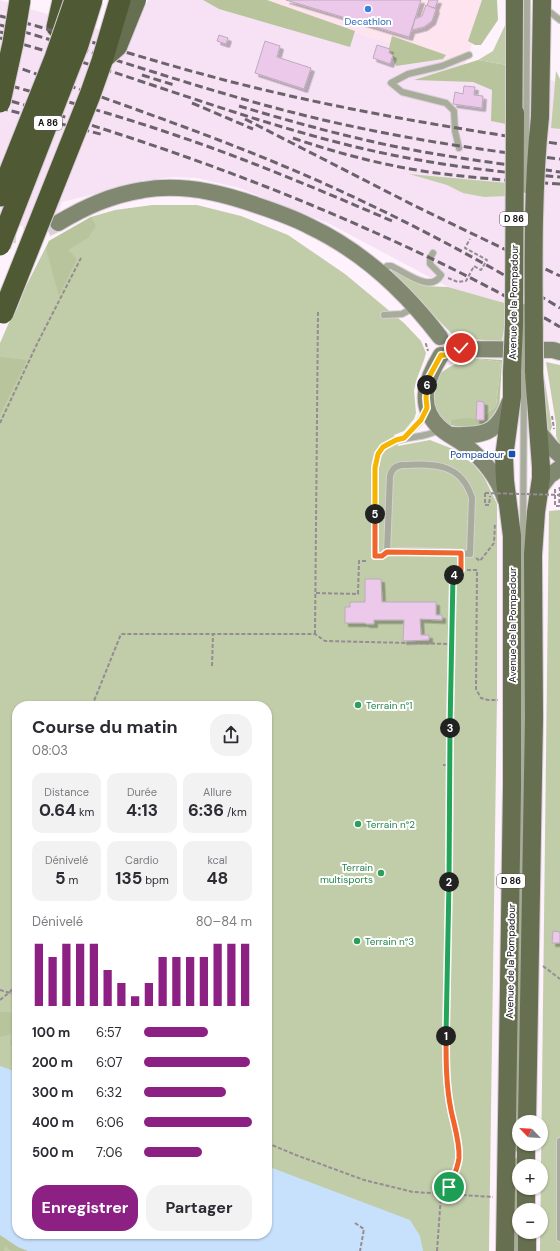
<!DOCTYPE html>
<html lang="fr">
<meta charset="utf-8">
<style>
:root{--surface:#fff;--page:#f2f2f3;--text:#2b2b33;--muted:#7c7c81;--accent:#8d2083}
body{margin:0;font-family:"DM Sans",sans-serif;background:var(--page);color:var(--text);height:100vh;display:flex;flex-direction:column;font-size:15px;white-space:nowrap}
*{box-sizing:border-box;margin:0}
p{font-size:13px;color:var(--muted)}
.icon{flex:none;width:22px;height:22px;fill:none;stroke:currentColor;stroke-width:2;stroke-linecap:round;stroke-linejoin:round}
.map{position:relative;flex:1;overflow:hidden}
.side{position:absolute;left:12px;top:701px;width:260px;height:538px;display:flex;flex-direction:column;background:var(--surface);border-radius:16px;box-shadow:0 1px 3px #0004}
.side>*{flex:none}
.needle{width:26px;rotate:295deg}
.tools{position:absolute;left:512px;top:1115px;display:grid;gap:8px}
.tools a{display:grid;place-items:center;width:36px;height:36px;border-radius:50%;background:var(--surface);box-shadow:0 1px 3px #0004;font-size:20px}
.pin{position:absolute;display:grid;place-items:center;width:34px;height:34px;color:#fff;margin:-17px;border:2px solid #fff;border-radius:50%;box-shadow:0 1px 4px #0007}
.km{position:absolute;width:20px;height:20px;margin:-10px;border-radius:50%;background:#222;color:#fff;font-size:11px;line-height:20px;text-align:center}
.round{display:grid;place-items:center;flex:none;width:42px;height:42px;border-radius:16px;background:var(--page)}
.head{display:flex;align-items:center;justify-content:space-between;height:68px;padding:0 20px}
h1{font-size:18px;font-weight:700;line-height:30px}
.metrics{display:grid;grid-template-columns:repeat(3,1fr);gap:6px;height:68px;padding:4px 20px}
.metrics div{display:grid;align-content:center;border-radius:10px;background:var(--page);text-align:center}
.metrics b{font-size:17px;font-weight:700}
.metrics small{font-size:11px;font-weight:400}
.metrics p{font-size:11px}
.chart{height:112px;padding:8px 20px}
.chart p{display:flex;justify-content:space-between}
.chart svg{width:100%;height:72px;margin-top:4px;stroke:var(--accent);stroke-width:6}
.action{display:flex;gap:8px;margin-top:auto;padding:8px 20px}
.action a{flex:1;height:46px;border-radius:16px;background:var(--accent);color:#fff;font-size:16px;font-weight:700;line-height:46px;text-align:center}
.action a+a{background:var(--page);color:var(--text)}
ul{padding:0 20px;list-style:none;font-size:13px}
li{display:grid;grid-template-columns:64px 48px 1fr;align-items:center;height:30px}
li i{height:10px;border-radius:5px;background:var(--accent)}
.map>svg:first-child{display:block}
.commercial{fill:#fde4ef}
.built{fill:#f7e2f5}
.green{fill:#c1cda8;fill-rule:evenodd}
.forest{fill:#b8c59c}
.water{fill:#c7e0fb}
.building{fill:#ecc9ea;stroke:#baacb9;filter:url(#shadow)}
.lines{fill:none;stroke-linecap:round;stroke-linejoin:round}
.secondary-tunnel{stroke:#dad0da;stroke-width:16;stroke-dasharray:16 8;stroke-linecap:butt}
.lane-casing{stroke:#d8cdd7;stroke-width:8}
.secondary-casing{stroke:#d8cdd7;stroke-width:18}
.primary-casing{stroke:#d8cdd7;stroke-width:20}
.highway-casing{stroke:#d8cdd7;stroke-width:23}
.path{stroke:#958c94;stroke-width:2;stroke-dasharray:4 2;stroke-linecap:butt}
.lane{stroke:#a7ac9b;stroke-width:6}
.secondary{stroke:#80896f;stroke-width:16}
.primary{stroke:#666f4f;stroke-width:18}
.highway{stroke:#4f5a35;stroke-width:21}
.rail{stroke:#6b636a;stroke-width:3;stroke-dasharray:8 4;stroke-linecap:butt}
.lane-bridge-casing{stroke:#d8cdd7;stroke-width:8;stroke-linecap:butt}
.primary-bridge-casing{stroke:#d8cdd7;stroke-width:20;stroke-linecap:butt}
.highway-bridge-casing{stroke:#d8cdd7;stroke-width:23;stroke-linecap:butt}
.path-bridge{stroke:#958c94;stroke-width:2;stroke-dasharray:4 2;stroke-linecap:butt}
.lane-bridge{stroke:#a7ac9b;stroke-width:6}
.primary-bridge{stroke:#666f4f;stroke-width:18}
.highway-bridge{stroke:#4f5a35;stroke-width:21}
.split-1-casing{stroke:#fff;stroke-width:8}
.split-2-casing{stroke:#fff;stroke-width:8}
.split-3-casing{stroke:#fff;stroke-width:8}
.split-4-casing{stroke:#fff;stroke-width:8}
.split-5-casing{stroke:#fff;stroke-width:8}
.split-6-casing{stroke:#fff;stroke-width:8}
.split-7-casing{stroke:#fff;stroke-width:8}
.split-1{stroke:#f0652b;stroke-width:5}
.split-2{stroke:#22a559;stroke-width:5}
.split-3{stroke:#22a559;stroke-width:5}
.split-4{stroke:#22a559;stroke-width:5}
.split-5{stroke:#f0652b;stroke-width:5}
.split-6{stroke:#f5b400;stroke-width:5}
.split-7{stroke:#f5b400;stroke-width:5}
.shop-dot{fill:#3f7fe0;stroke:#fff;stroke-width:1.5}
.transit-dot{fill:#1a4fb4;stroke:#fff;stroke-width:1.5}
.leisure-dot{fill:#2e9e5b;stroke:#fff;stroke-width:1.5}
.labels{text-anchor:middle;stroke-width:4;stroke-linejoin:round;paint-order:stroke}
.shield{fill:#fff;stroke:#585558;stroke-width:1}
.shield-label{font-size:9px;font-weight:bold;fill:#110c11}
.shop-label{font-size:10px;fill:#366cbe;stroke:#fff}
.street-label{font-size:10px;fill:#110c11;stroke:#fff}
.transit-label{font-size:10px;fill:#164399;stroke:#fff;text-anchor:end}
.leisure-label{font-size:10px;fill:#27864d;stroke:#fff;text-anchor:start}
</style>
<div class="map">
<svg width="560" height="1251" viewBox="0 0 560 1251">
<defs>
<filter id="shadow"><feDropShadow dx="3.5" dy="3.5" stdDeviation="0" flood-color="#0004"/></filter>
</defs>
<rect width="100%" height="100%" fill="#fef2fd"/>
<polygon class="commercial" points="243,0 486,0 465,65"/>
<polygon class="built" points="0,0 132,39 148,0 243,0 465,65 555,81 556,128 560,129 560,342 545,341 508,304 448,287 330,224 239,188 197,178 172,177 157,179 62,202 54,229 0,224"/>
<g class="green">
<polygon points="507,21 507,65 478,60 493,51"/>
<polygon points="556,71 560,79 560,129 551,128"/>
<polygon points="409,174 507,183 507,196 484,197 463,193 447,185"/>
<path d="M152 205H197L241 216 288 235 345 274 404 323 421 341 426 353 424 360 416 381 414 391 416 413 414 419 404 431 394 435 398 446 430 440 453 449 474 465 484 477 497 504V695L489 1251H0V343L11 318 17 309 25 288 49 241 91 217 115 210ZM17 706H267V1234H17Z"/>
<polygon points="393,270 424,286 448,287 508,304 502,341 467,339 455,333 453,335 391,272"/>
<polygon points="540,323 544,326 544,332 541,338 540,368 545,382 552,427 548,437 543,424 539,368"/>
<path d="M471 358 501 362 496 406 480 419 451 420 450 425C435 417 431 400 434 384 435 381 435 378 438 376 447 366 459 363 471 358Z"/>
<polygon points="546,362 560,365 560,446 556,436 556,424"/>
<polygon points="560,510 560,1251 540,1251 549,511"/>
</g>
<g class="forest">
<polygon points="203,0 267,0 355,31 350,47 219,9"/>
<polygon points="482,0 497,0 498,20 481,45 475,45 468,41"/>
<polygon points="392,36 446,55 443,59 396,66 389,48"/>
<polygon points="478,60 507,65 506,124 491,121 492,90 473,82 414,80"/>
<polygon points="91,217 96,226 88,238 68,250 77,259 59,296 46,249 49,241"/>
<polygon points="0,357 27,360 0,415"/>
<polygon points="471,358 502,360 499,412 484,427 466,428 450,425 451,420 464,418 480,419 496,406 501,362"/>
<polygon points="0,1012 9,1012 17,1017 17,1048 10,1045 12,1034 0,1037"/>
<polygon points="0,1235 18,1247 28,1251 11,1251 5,1246 4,1251 0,1251"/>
</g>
<polygon class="water" points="0,1066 17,1072 17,1234 267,1234 267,1166 410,1220 420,1236 423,1251 28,1251 18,1247 0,1235"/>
<g class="building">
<polygon points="286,0 421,0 409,37"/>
<polygon points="429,0 438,0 435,8 427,6"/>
<polygon points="426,5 436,9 432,21 424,27 412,30 415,19 422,16"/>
<polygon points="219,35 228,38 226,44 217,41"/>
<polygon points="265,41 280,46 277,57 311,68 304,89 255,73"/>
<polygon points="377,45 390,49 389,53 393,55 390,64 373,58"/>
<polygon points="464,86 475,87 474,95 483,96 482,108 453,104 455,92 463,94"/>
<polygon points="477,401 484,402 484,420 476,420"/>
<polygon points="365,579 381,579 382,602 436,602 436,615 442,615 442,620 420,619 421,635 429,635 429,640 403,641 404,620 374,620 374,624 366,624 365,623 345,623 345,607 350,607 350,602 365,602"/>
<polygon points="553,931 560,932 560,943 552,943"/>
</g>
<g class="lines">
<path class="secondary-tunnel" d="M0 234C25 236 36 236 58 223"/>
<g class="lane-casing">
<g id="lane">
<polyline points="546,9 560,20"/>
<polyline points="459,148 455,131 454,111 446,103 402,92 391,83 408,74 442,66 469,55"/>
<path d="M380 272 387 266H391C404 271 431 294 441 275L430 264V258L433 253"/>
<polyline points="384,315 402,314 415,307"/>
<polyline points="404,438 419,423 426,410"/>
<path d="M387 553 390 476C392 469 395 466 402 465 433 464 461 462 472 498L470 554C447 552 412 550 389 552 384 553 381 556 375 556V468C377 437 401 441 425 435 430 434 435 432 440 430"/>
<polyline points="560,1141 560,1238"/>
<polyline points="518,1149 521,902 524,373"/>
<polyline points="516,1251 517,1161"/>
</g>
</g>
<g class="secondary-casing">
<g id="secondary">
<path d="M58 223C85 207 111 195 143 190 181 183 220 192 256 205 274 211 292 217 309 226 362 251 405 291 440 337"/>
<polyline points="454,346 471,349 553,350 560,352"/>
<path d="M441 355C427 378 416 405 439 427 447 435 458 439 466 446 484 460 498 478 505 499"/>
<polyline points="539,432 552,448 560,455"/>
<path d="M451 435C482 436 497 435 509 403"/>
<polyline points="540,488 549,476 560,468"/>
</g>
</g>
<g class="primary-casing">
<g id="primary">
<polyline points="515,113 515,0"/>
<polyline points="540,117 542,0"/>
<polyline points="527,1122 534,718 533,555 536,512 541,478 541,467 534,373"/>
<polyline points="526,1166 526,1144"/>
<polyline points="526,1188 526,1210"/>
<polyline points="527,1232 527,1251"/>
<polyline points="505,1251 512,786 512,536 505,481 504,457 512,397 512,372"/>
</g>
</g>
<g class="highway-casing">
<polyline id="highway" points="57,27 63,0"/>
</g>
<g class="path">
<polyline points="448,278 458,282 466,281 474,266 481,270 487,260 465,248 470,239"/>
<polyline points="425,344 426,344 428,351"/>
<polyline points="552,416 554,429"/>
<polyline points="0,423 37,344 82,256"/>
<polyline points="555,489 555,506 559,506 560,489 558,486"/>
<polyline points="485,493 485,505 489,505 490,496"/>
<polyline points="476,558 480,561 494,543 495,523"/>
<polyline points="461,570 477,570 476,689 481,698 488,700 498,700"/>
<polyline points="316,593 358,594 359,561 368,561"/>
<polyline points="315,634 318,310"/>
<polyline points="212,666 213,634"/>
<polyline points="92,706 121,634 315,634 325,641 451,644"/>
<polyline points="443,765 449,765"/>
<polyline points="443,883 449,883"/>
<polyline points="543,966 560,979"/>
<polyline points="0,990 17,995"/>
<polyline points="0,1000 10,992 15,985 17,972 17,912"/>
<polyline points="267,1143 296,1155 364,1180 413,1192 493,1197"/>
<polyline points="355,1223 364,1229 360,1251"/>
<path d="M437 1251 441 1195C468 1169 457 1141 451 1110 448 1097 447 1083 446 1069 444 1050 446 1029 446 1010 447 968 448 926 449 884 450 781 449 679 453 576L461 570V561"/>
</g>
<use href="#lane" class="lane"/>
<use href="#secondary" class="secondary"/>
<use href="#primary" class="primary"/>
<use href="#highway" class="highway"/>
<g class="rail">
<path d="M0 16C79 37 157 63 236 83 343 110 451 128 560 144"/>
<path d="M0 25C96 52 190 86 287 111 376 134 468 149 560 159"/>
<polyline points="0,32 19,37"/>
<path d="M0 38C120 70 236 118 356 147 423 163 491 172 560 177"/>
<path d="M0 61C122 105 245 145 362 201 430 233 496 269 560 308"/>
<polyline points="142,75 174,85"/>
<path d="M0 83C59 99 117 115 175 135 249 160 320 190 392 221"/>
<path d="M0 98C128 134 254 178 376 233 439 261 501 292 560 327"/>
<polyline points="192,103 253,129"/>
<path d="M239 106C296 123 354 139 413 150 462 159 511 165 560 172"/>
<polyline points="0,108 104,135"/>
<polyline points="245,119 415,206 560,276"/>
<path d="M293 138C337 153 382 165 429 172 472 178 516 181 560 184"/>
</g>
<g class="lane-bridge-casing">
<g id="lane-bridge">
<polyline points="526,190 527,0"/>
<polyline points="524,373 525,307"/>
</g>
</g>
<g class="primary-bridge-casing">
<g id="primary-bridge">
<polyline points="102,61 118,47 137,0"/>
<polyline points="512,372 514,325 515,113"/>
<path d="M534 373C534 288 531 202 540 117"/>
</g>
</g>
<g class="highway-bridge-casing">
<g id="highway-bridge">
<polyline points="0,102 13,43 20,0"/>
<polyline points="0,196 55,58 75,0"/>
<polyline points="0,245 78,45 92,0"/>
<polyline points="3,313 90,95 102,61 120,0"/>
</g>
</g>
<polyline class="path-bridge" points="485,493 560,495"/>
<use href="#lane-bridge" class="lane-bridge"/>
<use href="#primary-bridge" class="primary-bridge"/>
<use href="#highway-bridge" class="highway-bridge"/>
</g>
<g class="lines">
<g class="split-1-casing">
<path id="split-1" d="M446 1036C446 1061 446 1085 451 1110 454 1125 460 1142 459 1158 458 1168 453 1178 449 1187"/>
</g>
<g class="split-2-casing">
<polyline id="split-2" points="446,1036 449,882"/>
</g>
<g class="split-3-casing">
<polyline id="split-3" points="449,882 450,728"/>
</g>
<g class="split-4-casing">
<polyline id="split-4" points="450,728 453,576 454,575"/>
</g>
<g class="split-5-casing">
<polyline id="split-5" points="375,514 375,556 382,556 387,552 461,553 461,570 454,575"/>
</g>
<g class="split-6-casing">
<polyline id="split-6" points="375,514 375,468 378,454 383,447 396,440 404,438 421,420 427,408 426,398 427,385"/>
</g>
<g class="split-7-casing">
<path id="split-7" d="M427 385 428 379 441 355C448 356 453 352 454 346L461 348"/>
</g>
<use href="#split-1" class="split-1"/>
<use href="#split-2" class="split-2"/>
<use href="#split-3" class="split-3"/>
<use href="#split-4" class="split-4"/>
<use href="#split-5" class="split-5"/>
<use href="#split-6" class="split-6"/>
<use href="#split-7" class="split-7"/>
</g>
<circle class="shop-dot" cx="368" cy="9" r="4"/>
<rect class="transit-dot" x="508" y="450" width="8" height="8" rx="2"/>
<g class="leisure-dot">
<circle cx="358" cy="705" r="4"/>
<circle cx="358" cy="824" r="4"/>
<circle cx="381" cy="873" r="4"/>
<circle cx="357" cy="941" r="4"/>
</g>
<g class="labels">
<g class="shield">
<rect x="34" y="116" width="28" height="14" rx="3"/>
<rect x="500" y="212" width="28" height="14" rx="3"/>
<rect x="497" y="874" width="28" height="14" rx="3"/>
</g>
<g class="shield-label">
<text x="48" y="126">A 86</text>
<text x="514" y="222">D 86</text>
<text x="511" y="884">D 86</text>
</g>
<g class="shop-label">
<text x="368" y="25">Decathlon</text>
</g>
<g class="street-label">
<text transform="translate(513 302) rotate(-89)" y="4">Avenue de la Pompadour</text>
<text transform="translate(512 625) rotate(-90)" y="4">Avenue de la Pompadour</text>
<text transform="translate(510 961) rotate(-89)" y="4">Avenue de la Pompadour</text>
</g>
<g class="transit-label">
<text x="504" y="458">Pompadour</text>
</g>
<g class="leisure-label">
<text x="366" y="709">Terrain n°1</text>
<text x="366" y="828">Terrain n°2</text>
<text x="373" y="871" text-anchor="end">Terrain<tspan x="373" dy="12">multisports</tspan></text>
<text x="365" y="945">Terrain n°3</text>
</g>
</g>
</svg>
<div class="tools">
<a><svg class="needle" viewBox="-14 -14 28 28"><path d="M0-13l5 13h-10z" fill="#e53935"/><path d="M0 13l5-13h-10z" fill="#7c7c81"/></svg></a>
<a>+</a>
<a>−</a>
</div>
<div class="pin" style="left:449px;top:1187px;background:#1e9e55"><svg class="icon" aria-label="arrive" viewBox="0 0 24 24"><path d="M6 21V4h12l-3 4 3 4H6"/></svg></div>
<div class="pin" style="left:461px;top:348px;background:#d93025"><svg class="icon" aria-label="check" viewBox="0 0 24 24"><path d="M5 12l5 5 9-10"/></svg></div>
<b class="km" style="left:446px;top:1036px">1</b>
<b class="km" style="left:449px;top:882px">2</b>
<b class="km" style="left:450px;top:728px">3</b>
<b class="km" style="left:454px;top:575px">4</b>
<b class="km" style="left:375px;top:514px">5</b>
<b class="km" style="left:427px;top:385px">6</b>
<section class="side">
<div class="head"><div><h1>Course du matin</h1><p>08:03</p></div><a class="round"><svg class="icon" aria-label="share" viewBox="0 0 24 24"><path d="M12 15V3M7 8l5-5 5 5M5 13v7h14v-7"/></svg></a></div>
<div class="metrics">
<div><p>Distance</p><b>0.64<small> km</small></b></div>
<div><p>Durée</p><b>4:13</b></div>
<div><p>Allure</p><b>6:36<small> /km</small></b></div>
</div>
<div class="metrics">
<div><p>Dénivelé</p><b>5<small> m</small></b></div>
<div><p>Cardio</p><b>135<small> bpm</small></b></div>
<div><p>kcal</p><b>48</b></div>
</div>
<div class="chart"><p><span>Dénivelé</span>80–84 m</p>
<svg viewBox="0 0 160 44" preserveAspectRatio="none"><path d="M5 44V6M15 44V14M25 44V6M35 44V6M45 44V6M55 44V22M65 44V30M75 44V38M85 44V30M95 44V14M105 44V14M115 44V14M125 44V14M135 44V6M145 44V6M155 44V6"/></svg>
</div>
<ul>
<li><b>100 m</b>6:57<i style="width:59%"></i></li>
<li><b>200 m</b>6:07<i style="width:98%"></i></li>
<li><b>300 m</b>6:32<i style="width:76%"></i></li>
<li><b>400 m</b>6:06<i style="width:100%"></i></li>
<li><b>500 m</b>7:06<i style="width:54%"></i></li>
</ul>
<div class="action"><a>Enregistrer</a><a>Partager</a></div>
</section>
</div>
